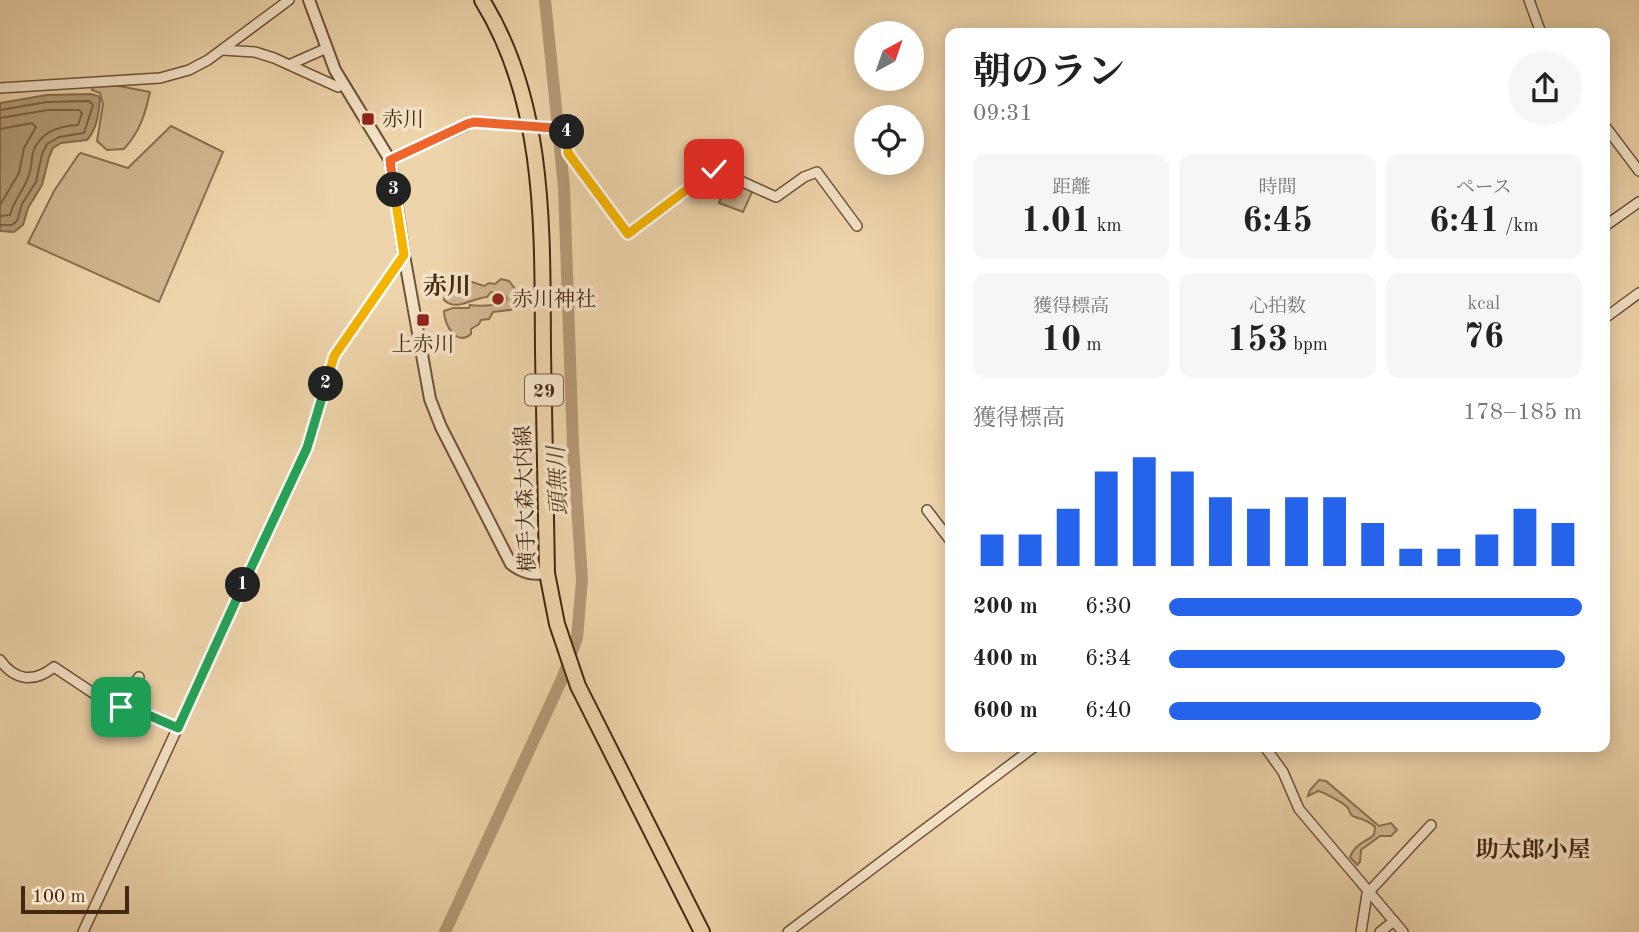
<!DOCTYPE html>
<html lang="ja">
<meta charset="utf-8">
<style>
:root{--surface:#fff;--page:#f6f6f6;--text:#222;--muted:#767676;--accent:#2563eb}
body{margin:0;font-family:"Old Standard TT","Noto Serif JP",serif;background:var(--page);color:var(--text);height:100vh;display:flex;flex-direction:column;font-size:26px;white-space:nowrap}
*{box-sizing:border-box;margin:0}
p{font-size:23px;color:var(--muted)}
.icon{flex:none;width:38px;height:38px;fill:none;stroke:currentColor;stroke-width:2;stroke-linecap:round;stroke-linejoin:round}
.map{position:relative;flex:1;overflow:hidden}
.side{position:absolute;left:945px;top:28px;width:665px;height:724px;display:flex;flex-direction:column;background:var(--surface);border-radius:14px;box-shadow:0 4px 18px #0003}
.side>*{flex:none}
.needle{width:46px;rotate:40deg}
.buttons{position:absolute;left:854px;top:21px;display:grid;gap:14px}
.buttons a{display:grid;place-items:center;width:70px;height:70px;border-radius:50%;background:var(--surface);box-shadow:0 4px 18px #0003;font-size:35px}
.scale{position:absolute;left:21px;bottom:18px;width:108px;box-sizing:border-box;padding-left:7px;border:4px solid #452810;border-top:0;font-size:19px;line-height:24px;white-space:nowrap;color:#452810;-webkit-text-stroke:5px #f4e3c8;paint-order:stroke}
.pin{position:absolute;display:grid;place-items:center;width:60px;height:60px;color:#fff;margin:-30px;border-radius:14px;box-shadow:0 4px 10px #0006}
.km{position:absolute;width:35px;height:35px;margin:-18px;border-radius:50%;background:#222;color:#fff;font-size:19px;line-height:35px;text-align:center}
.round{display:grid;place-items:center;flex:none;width:74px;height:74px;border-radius:37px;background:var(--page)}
.overview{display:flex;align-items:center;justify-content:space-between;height:119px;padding:0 28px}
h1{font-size:38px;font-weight:700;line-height:52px}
.figures{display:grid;grid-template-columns:repeat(3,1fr);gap:10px;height:119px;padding:7px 28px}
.figures div{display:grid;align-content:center;border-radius:14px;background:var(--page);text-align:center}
.figures b{font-size:35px;font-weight:700}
.figures small{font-size:19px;font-weight:400}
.figures p{font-size:19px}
.chart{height:196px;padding:14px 28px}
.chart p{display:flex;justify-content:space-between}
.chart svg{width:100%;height:126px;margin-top:7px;stroke:var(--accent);stroke-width:6}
ul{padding:0 28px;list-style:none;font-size:23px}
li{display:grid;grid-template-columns:112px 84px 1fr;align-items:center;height:52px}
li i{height:18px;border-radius:9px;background:var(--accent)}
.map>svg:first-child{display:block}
.green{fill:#d1b791;stroke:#8b7050;stroke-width:2}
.water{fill:#b59a76;stroke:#886c4d;stroke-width:2}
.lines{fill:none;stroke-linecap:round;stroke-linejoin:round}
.shore{stroke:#7d6143;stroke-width:2}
.river{stroke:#b59a76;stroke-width:12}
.minor-casing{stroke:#6f5337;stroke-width:12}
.tertiary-casing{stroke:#6f5337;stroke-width:14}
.primary-casing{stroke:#452810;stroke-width:18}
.minor{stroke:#f4e3c8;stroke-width:9}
.tertiary{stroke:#f4e3c8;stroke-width:10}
.primary{stroke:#eed4ab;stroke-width:14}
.split-1-casing{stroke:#fff;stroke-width:14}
.split-2-casing{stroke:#fff;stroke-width:14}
.split-3-casing{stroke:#fff;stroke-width:14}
.split-4-casing{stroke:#fff;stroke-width:14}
.split-5-casing{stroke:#fff;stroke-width:14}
.split-1{stroke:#22a559;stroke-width:9}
.split-2{stroke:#22a559;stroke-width:9}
.split-3{stroke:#f5b400;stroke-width:9}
.split-4{stroke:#f0652b;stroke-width:9}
.split-5{stroke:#f5b400;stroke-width:9}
.poi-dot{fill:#8f2418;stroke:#f4e3c8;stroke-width:2.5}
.labels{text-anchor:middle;stroke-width:7;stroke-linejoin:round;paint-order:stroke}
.shield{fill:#f4e3c8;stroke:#7a6047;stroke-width:2}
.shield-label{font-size:19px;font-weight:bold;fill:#452810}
.poi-label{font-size:21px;fill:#452810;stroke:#f4e3c8;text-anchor:start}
.street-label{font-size:21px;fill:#452810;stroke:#f4e3c8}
.water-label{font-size:23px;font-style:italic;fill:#61442a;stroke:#f4e3c8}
.neighbourhood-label{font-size:23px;font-weight:bold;fill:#452810;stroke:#f4e3c8}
.quarter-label{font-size:24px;font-weight:bold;fill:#452810;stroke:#f4e3c8}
</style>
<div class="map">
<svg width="1639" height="932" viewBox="0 0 1639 932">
<rect width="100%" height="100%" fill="#eed4ab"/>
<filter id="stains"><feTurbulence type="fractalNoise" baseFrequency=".00286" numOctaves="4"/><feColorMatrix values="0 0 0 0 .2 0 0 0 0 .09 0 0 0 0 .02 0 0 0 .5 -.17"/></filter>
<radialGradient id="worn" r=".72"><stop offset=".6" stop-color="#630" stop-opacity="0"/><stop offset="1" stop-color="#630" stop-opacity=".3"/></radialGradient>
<g class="green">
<path d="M97 86H119L150 92C145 115 140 131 124 149L107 150 97 141 103 104 100 93 92 90 93 87Z"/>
<polygon points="171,126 223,152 159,302 28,243 54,191 79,154 81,153 128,168"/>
<polygon points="729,181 753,190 743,212 719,203"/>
<path d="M501 279 509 281 515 289 513 295 517 309 493 312 489 319 481 320 479 324 471 329V334C457 347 444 325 444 311L453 308H469L470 305C480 307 491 305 502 304L507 299 504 295 491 292 487 297C472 298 456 312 444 300L446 289 453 280H456L462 285 469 281 484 286 489 283 495 284Z"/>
<path d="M1319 780 1326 781 1379 826 1391 823 1397 830 1391 836H1380L1361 850 1360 862 1357 865 1350 857C1355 844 1364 843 1374 835L1375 827C1368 820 1363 820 1355 817 1349 815 1351 813 1348 808 1344 803 1325 793 1318 791L1308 796 1310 790Z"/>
</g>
<path class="water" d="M91 94 98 96 100 99C99 113 97 129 87 140L61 143 53 148 49 157 42 185 28 208 23 225 14 232 0 231V103L47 95Z"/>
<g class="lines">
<g class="shore">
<polyline points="0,110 47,102 89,101 93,105 84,133 59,137 47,144 42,154 36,182 22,204 17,221 12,225 0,225"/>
<path d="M0 118 48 110H79L82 113 78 125C59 126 40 132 33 152 31 160 32 167 29 175 25 188 14 200 10 215L0 216"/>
<polyline points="0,129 32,123 36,127 24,148 19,173 0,205"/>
</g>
<polyline class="river" points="445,932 562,679 577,638 582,580 573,447 564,187 545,0"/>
<g class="minor-casing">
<g id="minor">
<polyline points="1529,0 1541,33"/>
<polyline points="222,50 255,52 274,58 338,87 342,84"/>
<polyline points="291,64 327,48"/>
<polyline points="0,88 160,78 189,70 208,60 289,0"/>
<polyline points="1605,126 1639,171"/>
<polyline points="390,160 474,122 566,129 568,153 628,234 714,169 776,197 804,177 817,172 857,226"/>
<polyline points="714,169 731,156"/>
<polyline points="1605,226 1639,202"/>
<polyline points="1605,318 1639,293"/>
<polyline points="927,510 950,540"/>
<path d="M0 660C15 681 34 683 54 667L111 705 146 714 178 728"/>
<polyline points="121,707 127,694 139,677"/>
<polyline points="1265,747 1283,772 1299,809 1403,932"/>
<polyline points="83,932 307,448 334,356 404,255"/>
<polyline points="788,932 1034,747"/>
<polyline points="1361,932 1367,894 1431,825"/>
<polyline points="1380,932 1394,921"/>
</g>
</g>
<g class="tertiary-casing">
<path id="tertiary" d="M309 0 335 70 390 160 404 255 430 399 441 427 511 564C523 573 532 575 547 573"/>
</g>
<g class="primary-casing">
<path id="primary" d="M482 0C547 105 542 232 543 351 544 425 545 499 547 573L557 624 578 686 702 932"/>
</g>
<use href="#minor" class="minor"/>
<use href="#tertiary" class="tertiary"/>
<use href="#primary" class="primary"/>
</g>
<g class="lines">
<g class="split-1-casing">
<polyline id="split-1" points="121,707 146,714 178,728 243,585"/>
</g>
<g class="split-2-casing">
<polyline id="split-2" points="243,585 307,448 326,384"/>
</g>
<g class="split-3-casing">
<polyline id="split-3" points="326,384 334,356 404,255 394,190"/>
</g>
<g class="split-4-casing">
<polyline id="split-4" points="394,190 390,160 467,124 474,122 566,129 567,132"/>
</g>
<g class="split-5-casing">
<polyline id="split-5" points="567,132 568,153 628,234 714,169"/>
</g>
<use href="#split-1" class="split-1"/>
<use href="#split-2" class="split-2"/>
<use href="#split-3" class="split-3"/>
<use href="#split-4" class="split-4"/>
<use href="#split-5" class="split-5"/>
</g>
<g class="poi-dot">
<rect x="361" y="112" width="14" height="14" rx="3.5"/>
<circle cx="498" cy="299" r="7"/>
<rect x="416" y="313" width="14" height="14" rx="3.5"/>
</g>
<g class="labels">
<rect class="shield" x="525" y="374.5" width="38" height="31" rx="5"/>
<g class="shield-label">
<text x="544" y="397">29</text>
</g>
<g class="poi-label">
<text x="382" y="126">赤川</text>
<text x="512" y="306">赤川神社</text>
<text x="423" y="351" text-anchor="middle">上赤川</text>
</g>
<g class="street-label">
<text transform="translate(525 499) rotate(-92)" y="7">横手大森大内線</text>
</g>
<g class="water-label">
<text transform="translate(557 481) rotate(-93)" y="8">頭無川</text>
</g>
<g class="neighbourhood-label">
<text x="1533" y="857">助太郎小屋</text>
</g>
<g class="quarter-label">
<text x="447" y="294">赤川</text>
</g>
</g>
<rect width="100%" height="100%" filter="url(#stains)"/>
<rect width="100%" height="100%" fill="url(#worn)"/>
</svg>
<div class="buttons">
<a><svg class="needle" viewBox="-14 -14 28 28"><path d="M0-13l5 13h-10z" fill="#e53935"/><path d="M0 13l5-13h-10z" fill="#767676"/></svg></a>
<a><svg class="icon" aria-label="locate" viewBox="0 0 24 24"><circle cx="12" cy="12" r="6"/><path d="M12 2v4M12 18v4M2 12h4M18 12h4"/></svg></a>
</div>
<div class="scale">100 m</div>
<div class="pin" style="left:121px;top:707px;background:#1e9e55"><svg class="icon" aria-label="arrive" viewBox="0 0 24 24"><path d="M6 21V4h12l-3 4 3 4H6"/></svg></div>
<div class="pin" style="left:714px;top:169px;background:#d93025"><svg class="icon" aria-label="check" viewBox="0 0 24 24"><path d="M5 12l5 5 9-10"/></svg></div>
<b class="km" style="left:243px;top:585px">1</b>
<b class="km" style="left:326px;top:384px">2</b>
<b class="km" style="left:394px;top:190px">3</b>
<b class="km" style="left:567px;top:132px">4</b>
<section class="side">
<div class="overview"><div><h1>朝のラン</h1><p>09:31</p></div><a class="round"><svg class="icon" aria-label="share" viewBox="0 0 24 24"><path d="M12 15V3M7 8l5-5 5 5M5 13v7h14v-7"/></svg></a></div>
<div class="figures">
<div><p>距離</p><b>1.01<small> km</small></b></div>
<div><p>時間</p><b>6:45</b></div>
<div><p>ペース</p><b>6:41<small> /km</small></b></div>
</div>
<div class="figures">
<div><p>獲得標高</p><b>10<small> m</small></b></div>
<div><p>心拍数</p><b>153<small> bpm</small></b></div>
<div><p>kcal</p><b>76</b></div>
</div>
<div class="chart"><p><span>獲得標高</span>178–185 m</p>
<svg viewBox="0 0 160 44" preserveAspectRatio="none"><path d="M5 44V33M15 44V33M25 44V24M35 44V11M45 44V6M55 44V11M65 44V20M75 44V24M85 44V20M95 44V20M105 44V29M115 44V38M125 44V38M135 44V33M145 44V24M155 44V29"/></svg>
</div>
<ul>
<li><b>200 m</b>6:30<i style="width:100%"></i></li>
<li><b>400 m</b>6:34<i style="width:96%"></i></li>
<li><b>600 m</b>6:40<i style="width:90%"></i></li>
</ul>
</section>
</div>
